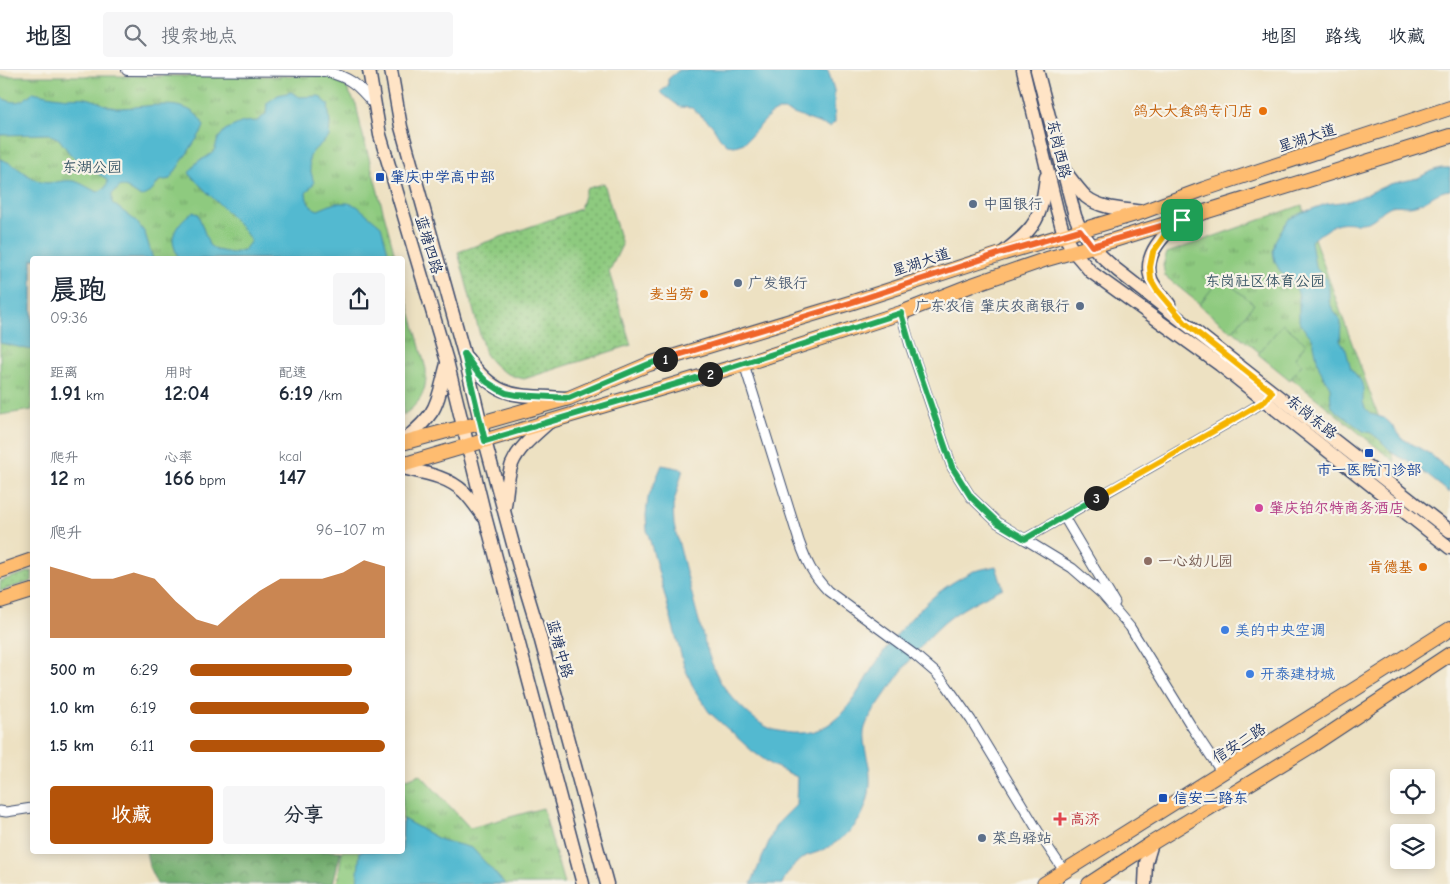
<!DOCTYPE html>
<html lang="zh">
<meta charset="utf-8">
<style>
:root{--surface:#fff;--page:#f6f6f7;--text:#1f2937;--muted:#747a83;--line:#e0e1e3;--accent:#b45309}
body{margin:0;font-family:"Comic Neue","LXGW WenKai TC",sans-serif;background:var(--page);color:var(--text);height:100vh;display:flex;flex-direction:column;font-size:19px;white-space:nowrap}
*{box-sizing:border-box;margin:0}
p{font-size:16px;color:var(--muted)}
.icon{flex:none;width:28px;height:28px;fill:none;stroke:currentColor;stroke-width:2;stroke-linecap:round;stroke-linejoin:round}
.map{position:relative;flex:1;overflow:hidden}
.sheet{position:absolute;left:30px;top:186px;width:375px;height:598px;display:flex;flex-direction:column;background:var(--surface);border-radius:5px;box-shadow:0 2px 12px #0003}
.sheet>*{flex:none}
.buttons{position:absolute;left:1390px;top:699px;display:grid;gap:10px}
.buttons a{display:grid;place-items:center;width:45px;height:45px;border-radius:5px;background:var(--surface);box-shadow:0 2px 12px #0003;font-size:25px}
.pin{position:absolute;display:grid;place-items:center;width:42px;height:42px;color:#fff;margin:-21px;border-radius:10px;box-shadow:0 2px 8px #0006}
.km{position:absolute;width:25px;height:25px;margin:-12px;border-radius:50%;background:#222;color:#fff;font-size:14px;line-height:25px;text-align:center}
.round{display:grid;place-items:center;flex:none;width:52px;height:52px;border-radius:5px;background:var(--page)}
.overview{display:flex;align-items:center;justify-content:space-between;height:85px;padding:0 20px}
h1{font-size:28px;font-weight:700;line-height:38px}
.metrics{display:grid;grid-template-columns:repeat(3,1fr);gap:8px;height:85px;padding:5px 20px}
.metrics div{display:grid;align-content:center}
.metrics b{font-size:21px;font-weight:700}
.metrics small{font-size:14px;font-weight:400}
.metrics p{font-size:14px}
.chart{height:140px;padding:10px 20px}
.chart p{display:flex;justify-content:space-between}
.chart svg{width:100%;height:90px;margin-top:5px;fill:var(--accent);opacity:.7}
.cta{display:flex;gap:10px;margin-top:auto;padding:10px 20px}
.cta a{flex:1;height:58px;border-radius:5px;background:var(--accent);color:#fff;font-size:20px;font-weight:700;line-height:58px;text-align:center}
.cta a+a{background:var(--page);color:var(--text)}
ul{padding:0 20px;list-style:none;font-size:16px}
li{display:grid;grid-template-columns:80px 60px 1fr;align-items:center;height:38px}
li i{height:12px;border-radius:6px;background:var(--accent)}
header{display:flex;align-items:center;gap:30px;box-sizing:border-box;height:70px;padding:0 25px;background:var(--surface);border-bottom:1px solid var(--line)}
header strong{font-size:24px}
nav{display:flex;gap:28px;margin-inline-start:auto;font-size:18px}
.search{width:350px;height:45px;background:var(--page);display:flex;align-items:center;gap:12px;box-sizing:border-box;padding:0 18px;border-radius:5px;color:var(--muted);font-size:19px}
.map>svg:first-child{display:block}
.grass{fill:url(#grass-dots);stroke:#547c6e}
.forest{fill:url(#forest-crowns);stroke:#466e66}
.park{fill:url(#park-tufts);stroke:#547c6e}
.garden{fill:#8eca7f;stroke:#547c6e}
.water{fill:#52b9d0;stroke:#367497}
.lines{fill:none;stroke-linecap:round;stroke-linejoin:round}
.minor-casing{stroke:#3a4a6d;stroke-width:11}
.tertiary-casing{stroke:#3a4a6d;stroke-width:12}
.secondary-casing{stroke:#3a4a6d;stroke-width:15}
.primary-casing{stroke:#3a4a6d;stroke-width:16}
.minor{stroke:#fff;stroke-width:9}
.tertiary{stroke:#fff;stroke-width:10}
.secondary{stroke:#ffe4c6;stroke-width:12}
.primary{stroke:#febc70;stroke-width:14}
.split-1-casing{stroke:#fff;stroke-width:10}
.split-2-casing{stroke:#fff;stroke-width:10}
.split-3-casing{stroke:#fff;stroke-width:10}
.split-4-casing{stroke:#fff;stroke-width:10}
.split-1{stroke:#f0652b;stroke-width:6}
.split-2{stroke:#22a559;stroke-width:6}
.split-3{stroke:#22a559;stroke-width:6}
.split-4{stroke:#f5b400;stroke-width:6}
.food-dot{fill:#e8710a;stroke:#f7f3e8;stroke-width:2}
.transit-dot{fill:#1a4fb4;stroke:#f7f3e8;stroke-width:2}
.service-dot{fill:#5c6f8a;stroke:#f7f3e8;stroke-width:2}
.hotel-dot{fill:#d1479c;stroke:#f7f3e8;stroke-width:2}
.education-dot{fill:#8d6e63;stroke:#f7f3e8;stroke-width:2}
.shop-dot{fill:#3f7fe0;stroke:#f7f3e8;stroke-width:2}
.health-dot{fill:#e0444e;stroke:#f7f3e8;stroke-width:2}
.labels{text-anchor:middle;stroke-width:4.5;stroke-linejoin:round;paint-order:stroke}
.food-label{font-size:15px;fill:#c56008;stroke:#f7f3e8;text-anchor:end}
.street-label{font-size:15px;fill:#1b2f5e;stroke:#f7f3e8}
.park-label{font-size:15px;fill:#385666;stroke:#f7f3e8}
.transit-label{font-size:15px;fill:#164399;stroke:#f7f3e8;text-anchor:start}
.service-label{font-size:15px;fill:#4e5e75;stroke:#f7f3e8;text-anchor:start}
.hotel-label{font-size:15px;fill:#b23c85;stroke:#f7f3e8;text-anchor:start}
.education-label{font-size:15px;fill:#785e54;stroke:#f7f3e8;text-anchor:start}
.shop-label{font-size:15px;fill:#366cbe;stroke:#f7f3e8;text-anchor:start}
.health-label{font-size:15px;fill:#be3a42;stroke:#f7f3e8;text-anchor:start}
</style>
<header>
<strong>地图</strong>
<div class="search"><svg class="icon" aria-label="search" viewBox="0 0 24 24"><circle cx="10" cy="10" r="6"/><path d="M15 15l6 6"/></svg>搜索地点</div>
<nav><a>地图</a><a>路线</a><a>收藏</a></nav>
</header>
<div class="map">
<svg width="1450" height="814" viewBox="0 0 1450 814">
<defs>
<pattern id="grass-dots" width="8" height="8" patternUnits="userSpaceOnUse" patternTransform="scale(1.25)"><rect width="8" height="8" fill="#8eca7f"/><path d="M2 2h.1M6 6h.1" fill="none" stroke="#73a46b" stroke-width="1.8" stroke-linecap="round"/></pattern>
<pattern id="forest-crowns" width="20" height="18" patternUnits="userSpaceOnUse" patternTransform="scale(1.25)"><rect width="20" height="18" fill="#72ae6e"/><path d="M2 6a3 3 0 1 1 6 0M12 15a3 3 0 1 1 6 0" fill="none" stroke="#5d8e5e"/></pattern>
<pattern id="park-tufts" width="24" height="20" patternUnits="userSpaceOnUse" patternTransform="scale(1.25)"><rect width="24" height="20" fill="#8eca7f"/><path d="M3 7l-1-3M5 7V3M7 7l1-3M15 17l-1-3M17 17v-4M19 17l1-3" fill="none" stroke="#73a46b"/></pattern>
</defs>
<rect width="100%" height="100%" fill="#f7f3e8"/>
<filter id="ink" filterUnits="userSpaceOnUse"><feTurbulence type="fractalNoise" baseFrequency=".02" numOctaves="2"/><feDisplacementMap in="SourceGraphic" scale="10" xChannelSelector="R" yChannelSelector="G"/><feConvolveMatrix kernelMatrix="1 2 1 2 8 2 1 2 1" color-interpolation-filters="sRGB"/></filter>
<filter id="wash" filterUnits="userSpaceOnUse"><feTurbulence type="fractalNoise" baseFrequency=".0096" numOctaves="4" result="noise"/><feDisplacementMap in="SourceGraphic" scale="20" xChannelSelector="R" yChannelSelector="G"/><feGaussianBlur stdDeviation="1.12" result="paint"/><feColorMatrix in="noise" values="0 0 0 0 0 0 0 0 0 0 0 0 0 0 0 0 0 1.4 0 .05"/><feComposite in="paint" operator="in"/></filter>
<g filter="url(#wash)">
<rect width="100%" height="100%" fill="#ede1c2"/>
<g class="grass">
<path d="M604 113 622 175 609 202 631 275 524 309C506 305 496 299 485 284L458 182 580 139 586 119Z"/>
<polygon points="32,501 32,511 0,521 0,511"/>
</g>
<polygon class="forest" points="146,781 341,781 333,814 157,814 149,797"/>
<g class="park">
<polygon points="0,6 330,6 346,17 356,34 361,58 396,189 32,189 32,340 0,345"/>
<polygon points="1302,135 1395,392 1165,206 1163,195 1167,183"/>
<path d="M402 212 426 299C427 321 421 333 403 345Z"/>
<polygon points="420,704 470,758 543,738 564,814 337,814 342,781 402,781 403,705 407,709"/>
</g>
<g class="garden">
<polygon points="1221,207 1254,234 1232,262 1199,235"/>
<polygon points="1283,254 1306,273 1295,288 1302,294 1290,310 1258,284"/>
</g>
<g class="water">
<polygon points="679,0 828,0 834,20 835,52 830,57 785,41 777,41 770,45 744,73 735,76 727,75 720,68 712,55 692,38 680,37 660,22 668,16 668,9"/>
<path d="M33 22C42 24 51 26 60 27 70 29 80 26 90 29 99 31 106 37 116 38 143 39 190 23 204 56L202 61 170 109 159 111 152 121 141 127 127 118 121 116 112 124V133L136 151 145 163 153 189H32V280L0 273V89C15 93 26 107 41 112 51 115 62 109 73 111 81 112 89 119 98 122L105 118 108 112 105 108 83 95 70 84 59 69 49 64 0 65V27C14 35 22 33 33 22Z"/>
<path d="M291 22 300 27 319 26 328 34 330 54 329 67C306 87 306 84 314 113L306 123C307 132 309 137 318 140L335 133H348L357 136 381 156 390 189H179C176 183 173 175 173 168 175 157 184 147 193 142L198 144 209 175 216 180 232 183 244 180 251 171C235 145 209 127 189 103L198 91 205 88 214 82 218 69 225 60 243 52 258 51 266 44 267 33 278 25Z"/>
<path d="M1441 98H1450V120C1436 121 1428 132 1415 135 1406 138 1397 133 1389 137 1382 140 1377 148 1370 151 1359 156 1346 150 1336 154 1332 155 1330 158 1327 160 1320 165 1316 165 1311 171L1315 197 1326 209 1329 219V231L1332 238 1341 252 1340 271 1346 280 1351 299 1361 311 1363 317V332L1365 338 1371 344 1384 348 1389 352 1403 369 1430 384 1450 401V423L1409 391 1395 385 1379 369 1371 363 1363 361 1335 340 1331 335 1330 317 1322 304 1318 294 1313 269 1304 259 1299 251V227L1297 220 1280 201 1275 192 1273 182 1275 171 1282 159 1289 149 1301 143 1326 134 1348 131 1360 127 1390 114 1418 108 1431 101Z"/>
<path d="M662 395 683 399 673 436 674 455C681 482 688 509 695 536 702 561 707 587 720 611 729 626 753 651 769 658 776 661 784 662 791 663 812 664 827 659 842 643 854 631 864 611 874 596 900 558 931 520 974 501 981 499 989 498 996 496L1003 518C990 525 975 531 963 539 930 559 906 595 884 626 877 637 866 649 864 662 863 674 867 685 869 696 872 715 869 734 859 750 850 764 835 774 821 781 816 783 811 784 806 786 796 791 786 804 782 814H751L776 755 796 735 797 707 772 695 752 681 709 642 694 619 684 596 647 460 646 445 648 428Z"/>
<polygon points="403,749 441,770 472,778 505,814 357,814 360,781 402,781"/>
</g>
</g>
<g filter="url(#ink)">
<g class="lines">
<g class="minor-casing">
<g id="minor">
<polyline points="901,243 910,275 952,397 971,427 998,453 1072,498 1102,524 1130,557 1193,659 1222,703"/>
<path d="M744 294 799 471C807 493 812 504 828 521L915 585 936 603 947 616 971 650 1044 771 1064 801"/>
<polyline points="1064,447 1115,533"/>
<polyline points="1025,469 1240,346 1265,331 1268,327"/>
<polyline points="0,741 6,742 32,738"/>
</g>
</g>
<g class="tertiary-casing">
<path id="tertiary" d="M127 0 325 1C351 8 357 14 374 34"/>
</g>
<g class="secondary-casing">
<g id="secondary">
<polyline points="369,0 380,65 447,291 486,450 583,814"/>
<polyline points="391,0 401,57 464,284 485,371 520,500 537,556 607,814"/>
<polyline points="1023,0 1057,140 1064,165 1074,182 1091,202 1220,295 1450,478"/>
<path d="M1037 0 1075 146C1083 169 1099 185 1117 200L1450 461"/>
<path d="M1064 100C1071 109 1078 119 1086 127 1101 139 1124 139 1142 142"/>
<path d="M1004 182C1037 156 1041 149 1046 107"/>
<path d="M1169 234C1163 226 1155 219 1151 209 1142 184 1165 163 1182 150"/>
<path d="M467 288C500 332 516 324 565 328"/>
<path d="M402 372C412 363 423 355 431 343 440 330 442 310 447 294"/>
<path d="M402 398C424 403 447 406 464 422 471 429 477 438 483 446"/>
<path d="M505 436C507 423 507 407 512 394 519 377 535 365 548 353"/>
<polyline points="1145,814 1146,793 1152,773"/>
</g>
</g>
<g class="primary-casing">
<g id="primary">
<polyline points="402,373 443,362 481,353 569,328 649,294 853,232 1004,183 1142,142 1204,119 1450,38"/>
<polyline points="402,395 744,294 901,243 972,215 1047,189 1114,170 1450,66"/>
<polyline points="0,501 32,490"/>
<polyline points="0,531 32,521"/>
<polyline points="1044,814 1360,616 1450,559"/>
<polyline points="1089,814 1152,773 1311,676 1450,584"/>
</g>
</g>
<use href="#minor" class="minor"/>
<use href="#tertiary" class="tertiary"/>
<use href="#secondary" class="secondary"/>
<use href="#primary" class="primary"/>
</g>
</g>
<g class="lines" filter="url(#ink)">
<g class="split-1-casing">
<polyline id="split-1" points="665,289 853,232 1004,182 1080,160 1092,176 1182,150"/>
</g>
<g class="split-2-casing">
<polyline id="split-2" points="665,289 649,294 569,328 516,325 506,323 498,319 487,312 477,302 464,284 485,371 710,304"/>
</g>
<g class="split-3-casing">
<polyline id="split-3" points="710,304 901,243 910,274 952,397 971,427 998,453 1025,469 1096,428"/>
</g>
<g class="split-4-casing">
<polyline id="split-4" points="1096,428 1240,346 1265,331 1272,322 1185,253 1157,220 1151,210 1150,197 1153,182 1167,162 1182,150"/>
</g>
<use href="#split-1" class="split-1"/>
<use href="#split-2" class="split-2"/>
<use href="#split-3" class="split-3"/>
<use href="#split-4" class="split-4"/>
</g>
<g class="food-dot">
<circle cx="1263" cy="41" r="5"/>
<circle cx="704" cy="224" r="5"/>
<circle cx="1423" cy="497" r="5"/>
</g>
<g class="transit-dot">
<rect x="375" y="102" width="10" height="10" rx="2.5"/>
<rect x="1364" y="378" width="10" height="10" rx="2.5"/>
<rect x="1158" y="723" width="10" height="10" rx="2.5"/>
</g>
<g class="service-dot">
<circle cx="973" cy="134" r="5"/>
<circle cx="738" cy="213" r="5"/>
<circle cx="1080" cy="236" r="5"/>
<circle cx="982" cy="768" r="5"/>
</g>
<circle class="hotel-dot" cx="1259" cy="438" r="5"/>
<circle class="education-dot" cx="1148" cy="491" r="5"/>
<g class="shop-dot">
<circle cx="1225" cy="560" r="5"/>
<circle cx="1250" cy="604" r="5"/>
</g>
<path class="health-dot" d="M1057.5 741.5h5v5h5v5h-5v5h-5v-5h-5v-5h5z"/>
<g class="labels">
<g class="food-label">
<text x="1253" y="46">鸽大大食鸽专门店</text>
<text x="694" y="229">麦当劳</text>
<text x="1413" y="502">肯德基</text>
</g>
<g class="street-label">
<text transform="translate(1307 68) rotate(-18)" y="5">星湖大道</text>
<text transform="translate(1059 79) rotate(77)" y="5">东岗西路</text>
<text transform="translate(429 175) rotate(73)" y="5">蓝塘四路</text>
<text transform="translate(921 192) rotate(-18)" y="5">星湖大道</text>
<text transform="translate(1312 347) rotate(39)" y="5">东岗东路</text>
<text transform="translate(560 579) rotate(74)" y="5">蓝塘中路</text>
<text transform="translate(1239 673) rotate(-32)" y="5">信安二路</text>
</g>
<g class="park-label">
<text x="92" y="102">东湖公园</text>
<text x="1265" y="216">东岗社区体育公园</text>
</g>
<g class="transit-label">
<text x="390" y="112">肇庆中学高中部</text>
<text x="1369" y="405" text-anchor="middle">市一医院门诊部</text>
<text x="1173" y="733">信安二路东</text>
</g>
<g class="service-label">
<text x="983" y="139">中国银行</text>
<text x="748" y="218">广发银行</text>
<text x="1070" y="241" text-anchor="end">广东农信 肇庆农商银行</text>
<text x="992" y="773">菜鸟驿站</text>
</g>
<g class="hotel-label">
<text x="1269" y="443">肇庆铂尔特商务酒店</text>
</g>
<g class="education-label">
<text x="1158" y="496">一心幼儿园</text>
</g>
<g class="shop-label">
<text x="1235" y="565">美的中央空调</text>
<text x="1260" y="609">开泰建材城</text>
</g>
<g class="health-label">
<text x="1070" y="754">高济</text>
</g>
</g>
</svg>
<div class="buttons">
<a><svg class="icon" aria-label="locate" viewBox="0 0 24 24"><circle cx="12" cy="12" r="6"/><path d="M12 2v4M12 18v4M2 12h4M18 12h4"/></svg></a>
<a><svg class="icon" aria-label="layers" viewBox="0 0 24 24"><path d="M12 4l9 5-9 5-9-5zM3 14l9 5 9-5"/></svg></a>
</div>
<div class="pin" style="left:1182px;top:150px;background:#1e9e55"><svg class="icon" aria-label="arrive" viewBox="0 0 24 24"><path d="M6 21V4h12l-3 4 3 4H6"/></svg></div>
<b class="km" style="left:665px;top:289px">1</b>
<b class="km" style="left:710px;top:304px">2</b>
<b class="km" style="left:1096px;top:428px">3</b>
<section class="sheet">
<div class="overview"><div><h1>晨跑</h1><p>09:36</p></div><a class="round"><svg class="icon" aria-label="share" viewBox="0 0 24 24"><path d="M12 15V3M7 8l5-5 5 5M5 13v7h14v-7"/></svg></a></div>
<div class="metrics">
<div><p>距离</p><b>1.91<small> km</small></b></div>
<div><p>用时</p><b>12:04</b></div>
<div><p>配速</p><b>6:19<small> /km</small></b></div>
</div>
<div class="metrics">
<div><p>爬升</p><b>12<small> m</small></b></div>
<div><p>心率</p><b>166<small> bpm</small></b></div>
<div><p>kcal</p><b>147</b></div>
</div>
<div class="chart"><p><span>爬升</span>96–107 m</p>
<svg viewBox="0 0 160 44" preserveAspectRatio="none"><path d="M0 44V9L10 12L20 15L30 15L40 12L50 15L60 26L70 35L80 38L90 29L100 21L110 15L120 15L130 15L140 12L150 6L160 9V44z"/></svg>
</div>
<ul>
<li><b>500 m</b>6:29<i style="width:83%"></i></li>
<li><b>1.0 km</b>6:19<i style="width:92%"></i></li>
<li><b>1.5 km</b>6:11<i style="width:100%"></i></li>
</ul>
<div class="cta"><a>收藏</a><a>分享</a></div>
</section>
</div>
